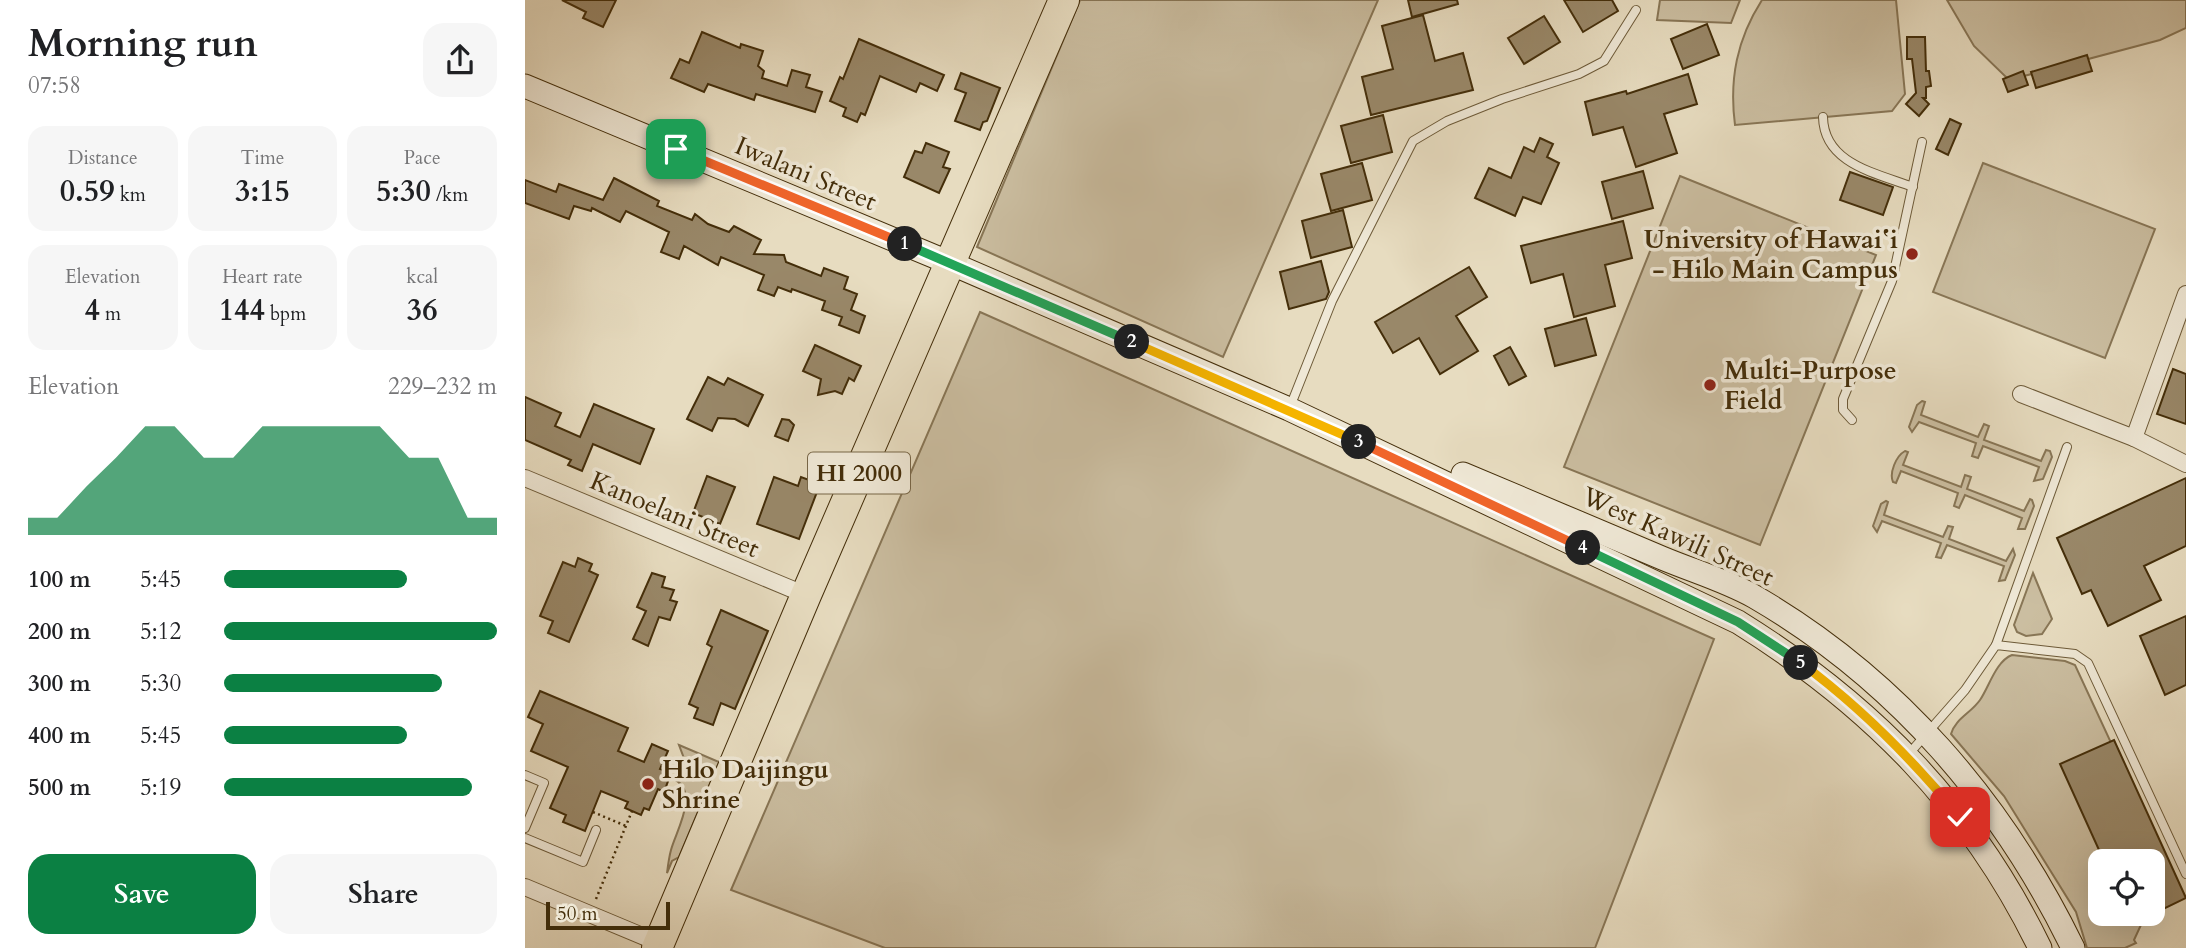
<!DOCTYPE html>
<meta charset="utf-8">
<style>
:root{--surface:#fff;--page:#f6f6f6;--text:#202124;--muted:#757577;--accent:#0b8043}
body{margin:0;font-family:Cardo,serif;background:var(--page);color:var(--text);height:100vh;display:flex;flex-direction:column;font-size:26px;white-space:nowrap}
*{box-sizing:border-box;margin:0}
p{font-size:23px;color:var(--muted)}
.icon{flex:none;width:38px;height:38px;fill:none;stroke:currentColor;stroke-width:2;stroke-linecap:round;stroke-linejoin:round}
.map{position:relative;flex:1;overflow:hidden}
.drawer{display:flex;flex-direction:column;background:var(--surface);width:525px}
.drawer>*{flex:none}
.fabs{position:absolute;left:1563px;top:849px;display:grid;gap:14px}
.fabs a{display:grid;place-items:center;width:77px;height:77px;border-radius:14px;background:var(--surface);box-shadow:0 7px 28px #0002;font-size:35px}
.scale{position:absolute;left:21px;bottom:18px;width:124px;box-sizing:border-box;padding-left:7px;border:4px solid #442e0a;border-top:0;font-size:19px;line-height:24px;white-space:nowrap;color:#442e0a;-webkit-text-stroke:5px #efe8d6;paint-order:stroke}
.pin{position:absolute;display:grid;place-items:center;width:60px;height:60px;color:#fff;margin:-30px;border-radius:14px;box-shadow:0 4px 10px #0006}
.km{position:absolute;width:35px;height:35px;margin:-18px;border-radius:50%;background:#222;color:#fff;font-size:19px;line-height:35px;text-align:center}
.round{display:grid;place-items:center;flex:none;width:74px;height:74px;border-radius:21px;background:var(--page)}
.head{display:flex;align-items:center;justify-content:space-between;height:119px;padding:0 28px}
h1{font-size:38px;font-weight:800;line-height:52px}
.stats{display:grid;grid-template-columns:repeat(3,1fr);gap:10px;height:119px;padding:7px 28px}
.stats div{display:grid;align-content:center;border-radius:18px;background:var(--page);text-align:center}
.stats b{font-size:30px;font-weight:800}
.stats small{font-size:19px;font-weight:400}
.stats p{font-size:19px}
.chart{height:196px;padding:14px 28px}
.chart p{display:flex;justify-content:space-between}
.chart svg{width:100%;height:126px;margin-top:7px;fill:var(--accent);opacity:.7}
.cta{display:flex;gap:14px;margin-top:auto;padding:14px 28px}
.cta a{flex:1;height:80px;border-radius:21px;background:var(--accent);color:#fff;font-size:28px;font-weight:800;line-height:80px;text-align:center}
.cta a+a{background:var(--page);color:var(--text)}
ul{padding:0 28px;list-style:none;font-size:23px}
li{display:grid;grid-template-columns:112px 84px 1fr;align-items:center;height:52px}
li i{height:18px;border-radius:9px;background:var(--accent)}
main{display:flex;flex:1;min-height:0}
.map>svg:first-child{display:block}
.green{fill:#cbbea1;stroke:#887656;stroke-width:2}
.building{fill:#998869;stroke:#442e0a;stroke-width:2}
.lines{fill:none;stroke-linecap:round;stroke-linejoin:round}
.lane-casing{stroke:#6d5a38;stroke-width:10}
.street-casing{stroke:#6d5a38;stroke-width:18}
.secondary-casing{stroke:#442e0a;stroke-width:25}
.highway-casing{stroke:#442e0a;stroke-width:32}
.path{stroke:#442e0a;stroke-width:2.5;stroke-dasharray:2 3.5;stroke-linecap:butt}
.lane{stroke:#efe8d6;stroke-width:8}
.street{stroke:#efe8d6;stroke-width:16}
.secondary{stroke:#efe8d6;stroke-width:23}
.highway{stroke:#e7dcc0;stroke-width:30}
.split-1-casing{stroke:#fff;stroke-width:14}
.split-2-casing{stroke:#fff;stroke-width:14}
.split-3-casing{stroke:#fff;stroke-width:14}
.split-4-casing{stroke:#fff;stroke-width:14}
.split-5-casing{stroke:#fff;stroke-width:14}
.split-6-casing{stroke:#fff;stroke-width:14}
.split-1{stroke:#f0652b;stroke-width:9}
.split-2{stroke:#22a559;stroke-width:9}
.split-3{stroke:#f5b400;stroke-width:9}
.split-4{stroke:#f0652b;stroke-width:9}
.split-5{stroke:#22a559;stroke-width:9}
.split-6{stroke:#f5b400;stroke-width:9}
.poi-dot{fill:#8f2418;stroke:#efe8d6;stroke-width:2.5}
.labels{text-anchor:middle;stroke-width:7;stroke-linejoin:round;paint-order:stroke}
.shield{fill:#efe8d6;stroke:#776647;stroke-width:2}
.shield-label{font-size:24px;font-weight:bold;fill:#442e0a}
.street-label{font-size:26px;fill:#442e0a;stroke:#efe8d6}
.poi-label{font-size:26px;font-weight:bold;fill:#442e0a;stroke:#efe8d6;text-anchor:start}
</style>
<main>
<section class="drawer">
<div class="head"><div><h1>Morning run</h1><p>07:58</p></div><a class="round"><svg class="icon" aria-label="share" viewBox="0 0 24 24"><path d="M12 15V3M7 8l5-5 5 5M5 13v7h14v-7"/></svg></a></div>
<div class="stats">
<div><p>Distance</p><b>0.59<small> km</small></b></div>
<div><p>Time</p><b>3:15</b></div>
<div><p>Pace</p><b>5:30<small> /km</small></b></div>
</div>
<div class="stats">
<div><p>Elevation</p><b>4<small> m</small></b></div>
<div><p>Heart rate</p><b>144<small> bpm</small></b></div>
<div><p>kcal</p><b>36</b></div>
</div>
<div class="chart"><p><span>Elevation</span>229–232 m</p>
<svg viewBox="0 0 160 44" preserveAspectRatio="none"><path d="M0 44V38L10 38L20 27L30 17L40 6L50 6L60 17L70 17L80 6L90 6L100 6L110 6L120 6L130 17L140 17L150 38L160 38V44z"/></svg>
</div>
<ul>
<li><b>100 m</b>5:45<i style="width:67%"></i></li>
<li><b>200 m</b>5:12<i style="width:100%"></i></li>
<li><b>300 m</b>5:30<i style="width:80%"></i></li>
<li><b>400 m</b>5:45<i style="width:67%"></i></li>
<li><b>500 m</b>5:19<i style="width:91%"></i></li>
</ul>
<div class="cta"><a>Save</a><a>Share</a></div>
</section>
<div class="map">
<svg width="1661" height="948" viewBox="0 0 1661 948">
<rect width="100%" height="100%" fill="#e7dcc0"/>
<filter id="stains"><feTurbulence type="fractalNoise" baseFrequency=".00286" numOctaves="4"/><feColorMatrix values="0 0 0 0 .2 0 0 0 0 .09 0 0 0 0 .02 0 0 0 .5 -.17"/></filter>
<radialGradient id="worn" r=".72"><stop offset=".6" stop-color="#630" stop-opacity="0"/><stop offset="1" stop-color="#630" stop-opacity=".3"/></radialGradient>
<g class="green">
<polygon points="555,0 853,0 698,357 452,247"/>
<polygon points="1135,0 1215,0 1206,23 1132,20"/>
<path d="M1237 0H1371L1380 94 1367 111 1210 125C1204 79 1212 39 1237 0Z"/>
<polygon points="1422,0 1661,0 1661,28 1635,40 1484,80 1449,46"/>
<polygon points="1458,163 1630,229 1580,358 1408,292"/>
<polygon points="1155,176 1351,255 1235,545 1039,467"/>
<polygon points="455,312 1189,639 1070,948 360,948 206,890"/>
<polygon points="1397,401 1400,402 1396,415 1453,437 1459,424 1464,426 1459,440 1516,461 1521,450 1525,451 1527,457 1518,479 1509,481 1514,467 1458,446 1453,458 1447,456 1451,443 1394,422 1387,432 1384,427 1392,405"/>
<path d="M1380 451 1383 452 1378 465 1436 487 1440 475 1446 477 1442 489 1499 511 1505 499 1507 500 1509 506 1500 529H1493L1497 518 1440 495 1434 508 1429 506 1433 493 1376 471 1371 483 1368 482C1364 473 1371 456 1380 451Z"/>
<polygon points="1361,501 1363,502 1359,515 1418,537 1423,526 1428,527 1424,539 1481,561 1488,549 1490,555 1480,580 1474,581 1479,566 1422,545 1416,558 1411,557 1416,543 1357,521 1352,532 1348,526 1356,504"/>
<polygon points="1508,573 1527,619 1517,634 1501,636 1492,632 1489,625"/>
<path d="M1487 655 1540 661 1550 665 1632 842 1636 881 1628 900V861H1575V914H1621L1609 940 1611 943 1600 948H1562L1551 912 1479 796 1426 734C1430 719 1446 713 1455 700 1464 687 1471 661 1487 655Z"/>
<path d="M154 745 194 762 154 857 147 861 142 873C143 865 144 857 146 850 151 831 175 792 149 779L160 761Z"/>
</g>
<g class="building">
<polygon points="37,0 91,0 78,27 58,18 61,12"/>
<polygon points="883,0 932,0 933,4 887,17"/>
<polygon points="1039,0 1087,0 1093,11 1058,32"/>
<polygon points="898,15 910,61 938,53 948,90 846,115 837,77 868,69 857,26"/>
<polygon points="1019,16 1035,42 999,64 983,38"/>
<polygon points="1182,24 1194,55 1158,69 1146,39"/>
<polygon points="177,32 215,48 216,44 238,51 233,66 239,71 237,78 262,86 267,70 285,75 281,87 297,92 290,112 231,94 229,100 183,84 179,92 146,78 155,59 164,63"/>
<polygon points="1382,37 1400,37 1401,71 1404,71 1406,86 1401,87 1401,98 1398,98 1404,104 1394,116 1381,104 1391,93 1387,59 1382,59"/>
<polygon points="334,39 419,75 412,91 395,83 391,92 355,76 340,115 336,113 332,122 318,116 321,108 305,101 315,77 318,79"/>
<polygon points="1562,55 1567,71 1511,88 1506,72"/>
<polygon points="1498,71 1503,85 1483,92 1478,79"/>
<polygon points="436,73 475,88 462,121 458,122 455,130 430,121 441,93 430,89"/>
<polygon points="1163,74 1172,104 1139,114 1152,153 1111,167 1098,127 1068,135 1060,102 1101,91 1102,94"/>
<polygon points="858,115 867,152 826,163 816,126"/>
<polygon points="1425,119 1436,124 1423,155 1411,149"/>
<polygon points="1015,138 1028,144 1022,157 1034,163 1016,204 998,197 990,216 950,198 964,168 986,178 999,147 1009,152"/>
<polygon points="401,143 424,152 418,167 425,169 414,193 379,177 390,151 397,153"/>
<polygon points="837,163 847,200 806,211 796,174"/>
<polygon points="1118,171 1128,208 1087,219 1077,182"/>
<polygon points="1325,172 1368,187 1358,215 1315,200"/>
<polygon points="89,178 134,201 132,206 167,220 170,214 183,224 204,232 209,226 236,240 229,254 259,255 261,262 296,276 299,268 323,277 319,289 332,294 326,310 340,316 334,333 314,325 317,317 297,310 300,301 267,289 266,292 253,287 249,296 233,290 239,275 196,257 193,265 159,246 154,259 136,252 144,232 101,211 95,222 67,208 66,211 49,206 44,219 0,203 0,180 31,192 34,184 78,200"/>
<polygon points="818,210 827,247 786,258 777,221"/>
<polygon points="1098,221 1107,258 1080,265 1090,306 1049,317 1038,274 1006,283 996,246"/>
<polygon points="796,261 804,292 801,299 764,309 755,272"/>
<polygon points="944,267 962,297 931,316 953,351 915,374 894,338 868,353 850,322"/>
<polygon points="1061,318 1071,355 1030,366 1020,329"/>
<polygon points="290,345 336,366 329,381 324,378 317,394 310,391 293,395 296,379 278,371"/>
<polygon points="985,347 1001,376 984,385 969,356"/>
<polygon points="1648,369 1661,374 1661,424 1632,414"/>
<polygon points="183,377 199,385 203,378 238,395 223,426 210,419 193,418 187,431 162,419"/>
<polygon points="0,397 36,413 30,426 55,437 69,404 129,429 115,464 68,444 57,471 43,465 46,460 0,440"/>
<polygon points="257,419 264,420 269,425 263,441 250,436"/>
<polygon points="182,476 210,487 195,524 168,513"/>
<polygon points="249,477 273,486 276,477 295,484 274,539 232,524"/>
<polygon points="1661,478 1661,546 1619,566 1636,600 1583,626 1566,590 1557,594 1532,538"/>
<polygon points="53,558 67,564 64,571 73,575 44,642 23,633 28,621 15,616 38,562 50,567"/>
<polygon points="127,573 140,577 137,587 149,590 145,600 152,602 145,620 134,617 123,646 108,639 121,611 112,607"/>
<polygon points="196,610 243,631 210,709 196,703 188,725 169,718 173,708 164,704 187,647 182,644"/>
<polygon points="1661,616 1661,685 1640,695 1615,636"/>
<polygon points="15,691 103,728 93,751 119,762 127,744 143,751 135,769 146,773 139,792 133,789 124,810 119,808 116,815 100,808 103,802 76,791 60,831 38,822 41,815 25,808 43,767 6,751 18,724 3,717"/>
<polygon points="1589,740 1661,898 1628,914 1628,861 1579,861 1535,764"/>
</g>
<g class="lines">
<g class="lane-casing">
<g id="lane">
<path d="M1298 117C1299 164 1351 173 1388 187"/>
<polyline points="765,407 807,301 888,141 922,121 977,99 1054,74 1079,61 1111,10"/>
<polyline points="1327,420 1318,410 1318,399 1367,281 1397,142"/>
<polyline points="1471,645 1542,447"/>
<polyline points="1382,756 1440,690 1471,645 1550,654 1563,663 1661,874"/>
<polyline points="0,775 19,783 0,828"/>
<polyline points="0,838 58,862 71,830"/>
</g>
</g>
<g class="street-casing">
<g id="street">
<polyline points="1661,294 1609,438 1661,464"/>
<polyline points="1496,394 1609,438"/>
<polyline points="0,478 281,595"/>
<polyline points="0,887 134,943"/>
</g>
</g>
<g class="secondary-casing">
<g id="secondary">
<path d="M0 86 425 263 764 409 1213 622C1345 704 1446 806 1515 948"/>
<path d="M938 474C1004 502 1071 530 1137 558 1168 571 1202 581 1230 597 1371 679 1477 802 1548 948"/>
</g>
</g>
<g class="highway-casing">
<polyline id="highway" points="132,948 281,595 539,0"/>
</g>
<g class="path">
<polyline points="68,812 101,826"/>
<polyline points="71,899 107,811"/>
</g>
<use href="#lane" class="lane"/>
<use href="#street" class="street"/>
<use href="#secondary" class="secondary"/>
<use href="#highway" class="highway"/>
</g>
<g class="lines">
<g class="split-1-casing">
<polyline id="split-1" points="151,149 380,244"/>
</g>
<g class="split-2-casing">
<polyline id="split-2" points="380,244 607,342"/>
</g>
<g class="split-3-casing">
<polyline id="split-3" points="607,342 834,442"/>
</g>
<g class="split-4-casing">
<polyline id="split-4" points="834,442 1058,548"/>
</g>
<g class="split-5-casing">
<polyline id="split-5" points="1058,548 1213,622 1276,663"/>
</g>
<g class="split-6-casing">
<path id="split-6" d="M1276 663C1337 708 1387 759 1435 817"/>
</g>
<use href="#split-1" class="split-1"/>
<use href="#split-2" class="split-2"/>
<use href="#split-3" class="split-3"/>
<use href="#split-4" class="split-4"/>
<use href="#split-5" class="split-5"/>
<use href="#split-6" class="split-6"/>
</g>
<g class="poi-dot">
<circle cx="1387" cy="254" r="7"/>
<circle cx="1185" cy="385" r="7"/>
<circle cx="123" cy="784" r="7"/>
</g>
<g class="labels">
<rect class="shield" x="283" y="452.5" width="102" height="41" rx="5"/>
<g class="shield-label">
<text x="334" y="481">HI 2000</text>
</g>
<g class="street-label">
<text transform="translate(281 173) rotate(23)" y="9">Iwalani Street</text>
<text transform="translate(150 514) rotate(23)" y="9">Kanoelani Street</text>
<text transform="translate(1153 536) rotate(24)" y="9">West Kawili Street</text>
</g>
<g class="poi-label">
<text x="1373" y="248" text-anchor="end">University of Hawaiʻi<tspan x="1373" dy="30">- Hilo Main Campus</tspan></text>
<text x="1199" y="379">Multi-Purpose<tspan x="1199" dy="30">Field</tspan></text>
<text x="137" y="778">Hilo Daijingu<tspan x="137" dy="30">Shrine</tspan></text>
</g>
</g>
<rect width="100%" height="100%" filter="url(#stains)"/>
<rect width="100%" height="100%" fill="url(#worn)"/>
</svg>
<div class="fabs">
<a><svg class="icon" aria-label="locate" viewBox="0 0 24 24"><circle cx="12" cy="12" r="6"/><path d="M12 2v4M12 18v4M2 12h4M18 12h4"/></svg></a>
</div>
<div class="scale">50 m</div>
<div class="pin" style="left:151px;top:149px;background:#1e9e55"><svg class="icon" aria-label="arrive" viewBox="0 0 24 24"><path d="M6 21V4h12l-3 4 3 4H6"/></svg></div>
<div class="pin" style="left:1435px;top:817px;background:#d93025"><svg class="icon" aria-label="check" viewBox="0 0 24 24"><path d="M5 12l5 5 9-10"/></svg></div>
<b class="km" style="left:380px;top:244px">1</b>
<b class="km" style="left:607px;top:342px">2</b>
<b class="km" style="left:834px;top:442px">3</b>
<b class="km" style="left:1058px;top:548px">4</b>
<b class="km" style="left:1276px;top:663px">5</b>
</div>
</main>
